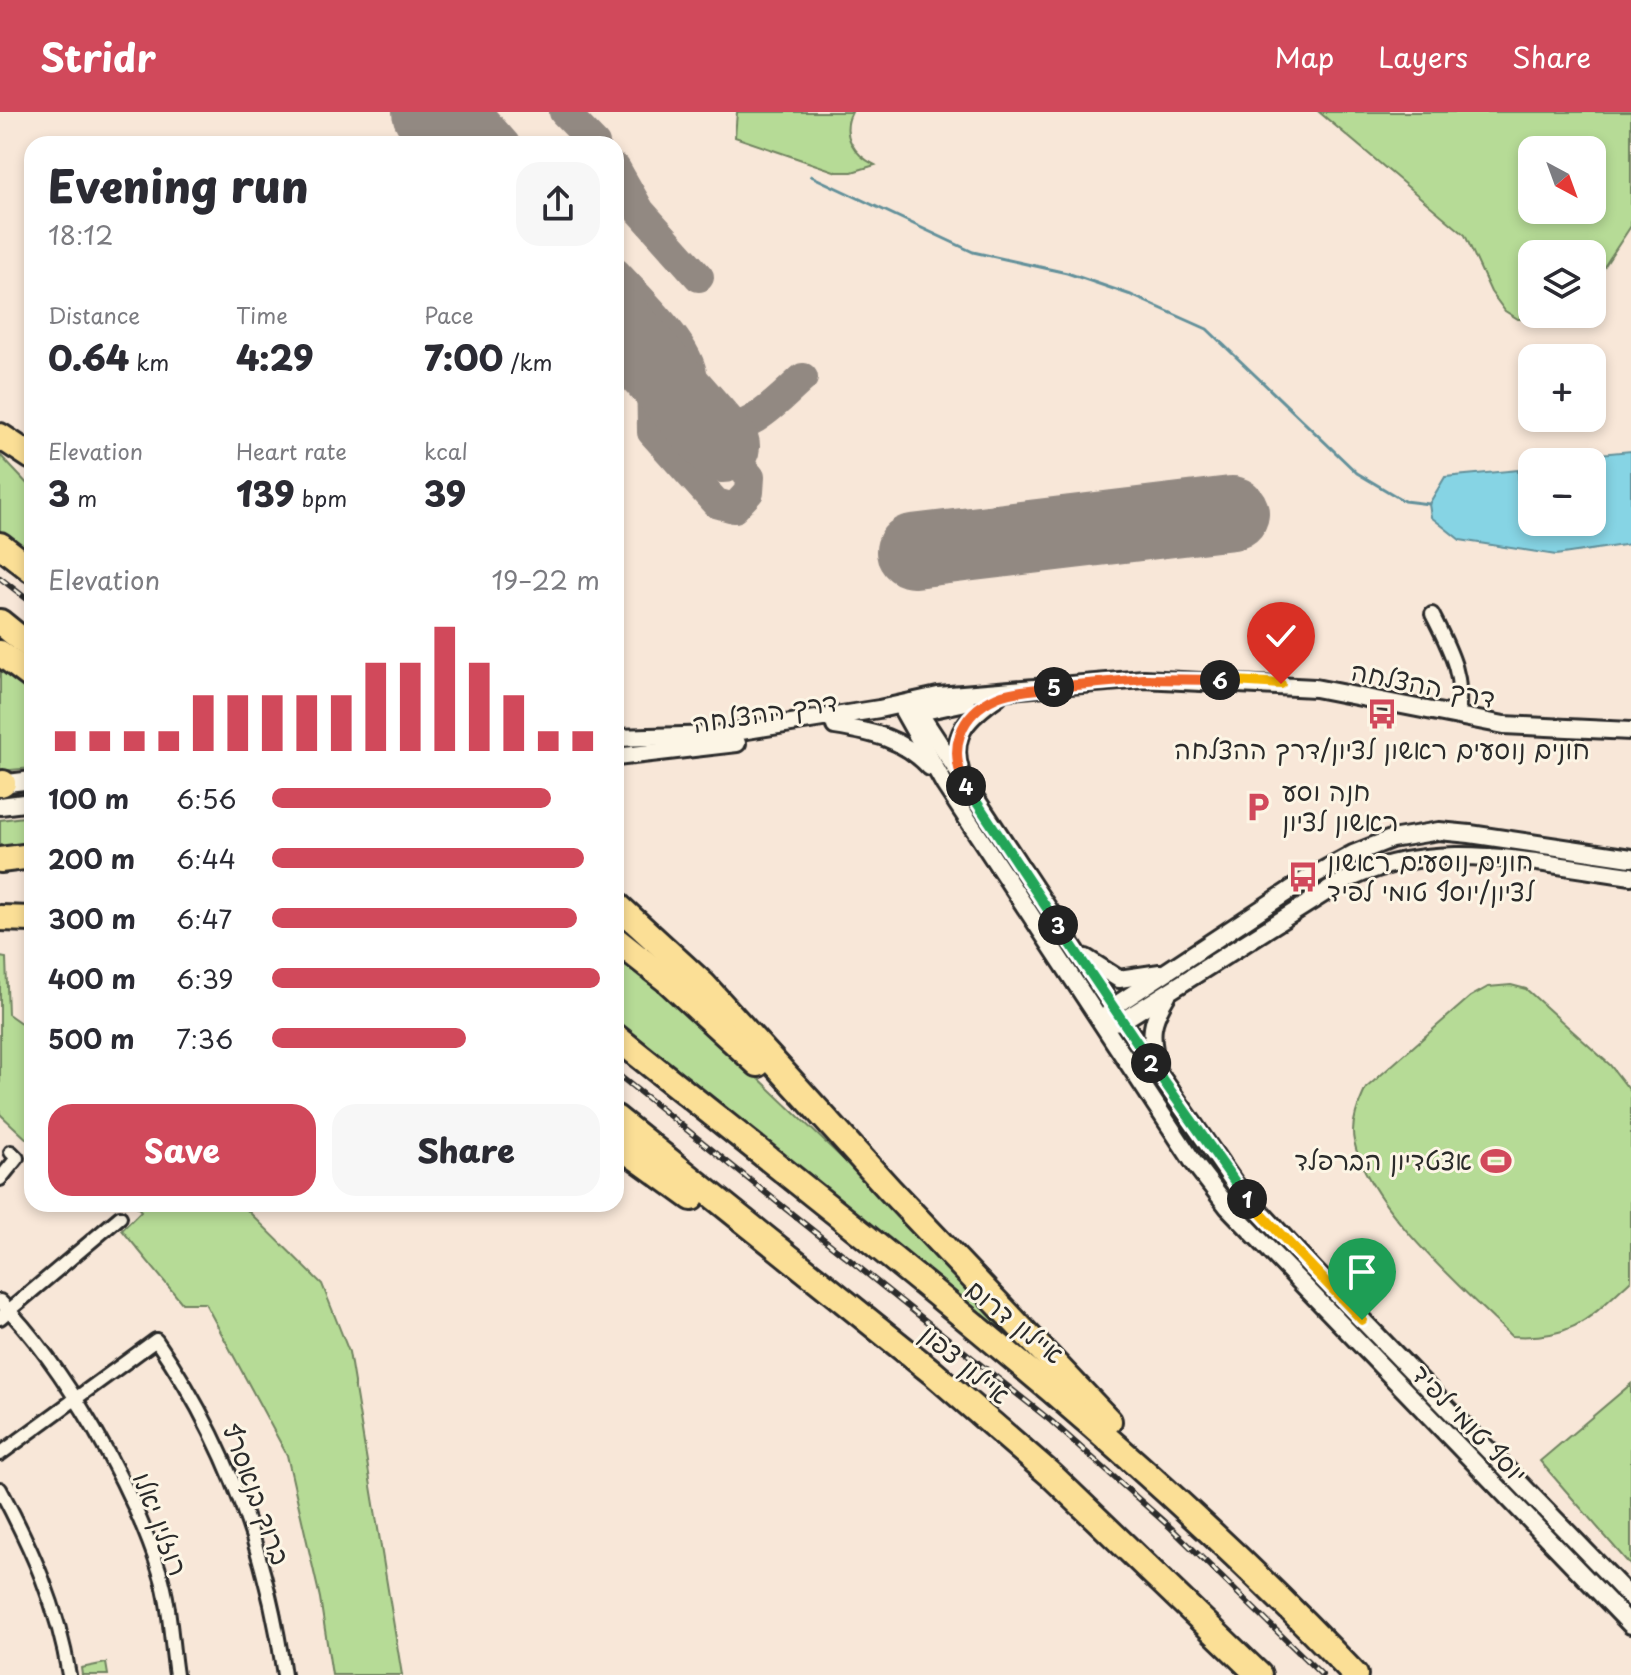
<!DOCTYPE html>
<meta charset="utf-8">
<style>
:root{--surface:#fff;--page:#f7f7f7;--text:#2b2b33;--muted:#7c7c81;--accent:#d1495b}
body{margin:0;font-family:"Playpen Sans","Playpen Sans Hebrew",sans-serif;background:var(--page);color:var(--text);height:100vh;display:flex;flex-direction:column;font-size:30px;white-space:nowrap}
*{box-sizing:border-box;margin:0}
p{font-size:26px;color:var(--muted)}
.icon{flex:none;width:44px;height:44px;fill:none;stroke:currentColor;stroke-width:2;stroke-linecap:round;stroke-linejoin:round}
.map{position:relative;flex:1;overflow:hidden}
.panel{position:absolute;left:24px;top:24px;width:600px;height:1076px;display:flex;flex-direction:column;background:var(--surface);border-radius:24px;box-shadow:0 4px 12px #0003}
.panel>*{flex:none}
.needle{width:52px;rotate:139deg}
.fabs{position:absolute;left:1518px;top:24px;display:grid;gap:16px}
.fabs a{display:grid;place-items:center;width:88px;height:88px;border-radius:16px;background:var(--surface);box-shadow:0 4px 12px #0003;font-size:40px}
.pin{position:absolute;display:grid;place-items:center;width:68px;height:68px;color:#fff;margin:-82px -34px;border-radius:50% 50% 50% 0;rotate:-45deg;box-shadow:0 0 8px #0007}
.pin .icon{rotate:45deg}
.km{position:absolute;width:40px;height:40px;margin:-20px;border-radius:50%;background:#222;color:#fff;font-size:22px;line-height:40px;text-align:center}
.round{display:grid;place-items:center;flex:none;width:84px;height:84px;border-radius:24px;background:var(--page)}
.headline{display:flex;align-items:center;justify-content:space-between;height:136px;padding:0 24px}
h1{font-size:44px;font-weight:800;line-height:60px}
.figures{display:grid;grid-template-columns:repeat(3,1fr);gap:12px;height:136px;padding:8px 24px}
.figures div{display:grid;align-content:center}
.figures b{font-size:34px;font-weight:800}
.figures small{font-size:22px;font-weight:400}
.figures p{font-size:22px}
.chart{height:224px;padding:16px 24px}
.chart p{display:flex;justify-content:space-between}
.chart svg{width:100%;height:144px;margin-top:8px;stroke:var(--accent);stroke-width:6}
.button{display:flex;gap:16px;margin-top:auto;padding:16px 24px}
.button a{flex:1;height:92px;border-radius:24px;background:var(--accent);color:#fff;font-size:32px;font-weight:800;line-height:92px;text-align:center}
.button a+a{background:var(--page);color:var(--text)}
ul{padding:0 24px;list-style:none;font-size:26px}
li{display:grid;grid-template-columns:128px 96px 1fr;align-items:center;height:60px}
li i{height:20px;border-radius:10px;background:var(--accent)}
header{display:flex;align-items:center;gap:48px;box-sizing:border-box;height:112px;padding:0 40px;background:var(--accent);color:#fff}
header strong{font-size:38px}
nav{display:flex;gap:44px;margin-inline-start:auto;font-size:28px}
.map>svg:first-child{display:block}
.green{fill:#b6db96;stroke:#708360;stroke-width:2;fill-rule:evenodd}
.water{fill:#86d4e4;stroke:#62909a;stroke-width:2}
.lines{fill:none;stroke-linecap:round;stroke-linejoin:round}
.stream{stroke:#62909a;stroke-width:3}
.taxiway{stroke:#928982;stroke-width:30}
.runway{stroke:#928982;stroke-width:74}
.minor-casing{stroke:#2b2b2b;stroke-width:18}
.tertiary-casing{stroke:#2b2b2b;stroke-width:22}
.motorway-casing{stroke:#2b2b2b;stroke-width:30}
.minor{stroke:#fcf5e5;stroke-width:12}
.tertiary{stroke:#fcf5e5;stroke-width:16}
.motorway{stroke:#fbdf96;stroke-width:24}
.rail-casing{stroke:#2b2b2b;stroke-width:6}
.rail{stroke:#fcf5e5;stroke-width:3;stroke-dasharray:9;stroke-linecap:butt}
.split-1-casing{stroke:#fff;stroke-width:16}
.split-2-casing{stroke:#fff;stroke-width:16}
.split-3-casing{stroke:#fff;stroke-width:16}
.split-4-casing{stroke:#fff;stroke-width:16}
.split-5-casing{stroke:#fff;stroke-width:16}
.split-6-casing{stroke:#fff;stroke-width:16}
.split-7-casing{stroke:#fff;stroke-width:16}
.split-1{stroke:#f5b400;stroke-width:10}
.split-2{stroke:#22a559;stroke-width:10}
.split-3{stroke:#22a559;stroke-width:10}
.split-4{stroke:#22a559;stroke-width:10}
.split-5{stroke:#f0652b;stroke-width:10}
.split-6{stroke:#f0652b;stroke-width:10}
.split-7{stroke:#f5b400;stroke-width:10}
.labels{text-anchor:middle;stroke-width:6;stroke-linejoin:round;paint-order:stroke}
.street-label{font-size:26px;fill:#2b2b2b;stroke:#fcf5e5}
.poi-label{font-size:26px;fill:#2b2b2b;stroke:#fcf5e5;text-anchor:start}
</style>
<header>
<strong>Stridr</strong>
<nav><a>Map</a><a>Layers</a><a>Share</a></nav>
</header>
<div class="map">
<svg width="1631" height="1563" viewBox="0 0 1631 1563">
<rect width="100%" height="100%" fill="#f8e7d8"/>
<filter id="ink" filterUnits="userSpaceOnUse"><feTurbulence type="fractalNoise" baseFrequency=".0125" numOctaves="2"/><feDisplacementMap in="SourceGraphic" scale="16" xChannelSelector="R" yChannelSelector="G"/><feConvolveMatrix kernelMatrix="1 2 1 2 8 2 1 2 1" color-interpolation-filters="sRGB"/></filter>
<g filter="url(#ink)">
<g class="green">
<path d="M737 0H852C840 22 854 43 875 53L852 60H837L735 25Z"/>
<path d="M1319 0H1631V114L1604 155 1592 166V142H1532L1535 202 1528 207H1518L1505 199 1491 180 1465 123ZM1532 38H1592V98H1532Z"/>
<polygon points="0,343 32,377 32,448 0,423"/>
<polygon points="0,552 32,577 32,656 0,659"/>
<polygon points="32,704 32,730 0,735 0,708"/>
<polygon points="616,843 701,911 1012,1209 1075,1280 616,909"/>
<polygon points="0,845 6,846 8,902 32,919 32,1032 0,1002"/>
<path d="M1511 873 1526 877 1610 953 1631 980V1168C1589 1207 1572 1228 1511 1224 1464 1178 1367 1094 1354 1029 1350 1011 1359 991 1366 976L1470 885 1488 875Z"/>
<polygon points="135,1092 241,1092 322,1172 349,1240 402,1563 332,1563 320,1486 287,1343 205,1191 182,1191 122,1118 141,1099"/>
<polygon points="1631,1272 1631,1454 1540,1349"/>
<polygon points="106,1551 108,1563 82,1563 81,1556"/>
</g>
<polygon class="water" points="1631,339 1631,432 1556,443 1460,428 1431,405 1429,392 1445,365 1518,358 1519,378 1532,381 1532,410 1592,410 1592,350 1587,343"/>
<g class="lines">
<polyline class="stream" points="811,64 973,140 1067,161 1131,183 1207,217 1357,361 1404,389 1429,392"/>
<g class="taxiway">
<polyline points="477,0 505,32"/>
<polyline points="564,0 595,32"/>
<polyline points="616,57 640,99 699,165"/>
<path d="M616 161C637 185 702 243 692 276 701 286 710 301 721 309 745 328 785 281 803 266"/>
<polyline points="651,252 652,320 716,391 734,396 749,380 750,365 723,334"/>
</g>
<g class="runway">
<polyline points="429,0 458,32"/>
<polyline points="616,212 723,334"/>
<polyline points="913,439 1232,401"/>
</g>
<g class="minor-casing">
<g id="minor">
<path d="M1432 502C1449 536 1466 566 1457 604"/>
<polyline points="0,1067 17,1046 11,1040"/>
<path d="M0 1189C65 1255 132 1373 160 1461 170 1492 171 1530 176 1563"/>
<polyline points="0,1206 120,1105"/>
<path d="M0 1342 156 1228C226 1329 267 1442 284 1563"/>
<path d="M0 1377C32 1437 58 1495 69 1563"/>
</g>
</g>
<g class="tertiary-casing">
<g id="tertiary">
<polyline points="912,590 1113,895 1235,1072 1313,1157 1631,1486"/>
<polyline points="900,593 945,673 1194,1051 1228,1095 1631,1513"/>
<polyline points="910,602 966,590"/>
<path d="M835 614C872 620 903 626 930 655"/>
<polyline points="616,626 716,623 879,597 938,584 1144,567 1315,576 1504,613 1631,619"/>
<polyline points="616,645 737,631"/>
<path d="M960 658C949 621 970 604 998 584"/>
<polyline points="0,672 32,668"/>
<polyline points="0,694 32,690"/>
<polyline points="1086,846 1119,867 1160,861"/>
<polyline points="1107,904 1113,895 1307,767 1353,742 1391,727 1439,719 1470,722 1631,746"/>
<path d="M1112 910 1122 909 1337 773C1430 722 1530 751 1631 764"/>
<path d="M1157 951C1149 922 1151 909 1167 883"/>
</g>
</g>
<g class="motorway-casing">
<g id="motorway">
<polyline points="0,324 32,345"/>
<polyline points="0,433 32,458"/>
<polyline points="0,510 32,536"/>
<polyline points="0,541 32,565"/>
<polyline points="0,672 3,671"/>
<polyline points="0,748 32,744"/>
<polyline points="616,792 704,873 890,1078 1109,1309"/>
<polyline points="0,806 32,807"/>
<polyline points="616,828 668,869 758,952"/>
<path d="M616 925C870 1129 1130 1326 1355 1563"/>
<polyline points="616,1006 932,1260 1051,1363 1259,1563"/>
<polyline points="616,1031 692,1086"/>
</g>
</g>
<use href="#minor" class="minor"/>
<use href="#tertiary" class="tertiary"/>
<use href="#motorway" class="motorway"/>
<g class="rail-casing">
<g id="rail">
<polyline points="0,466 32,491"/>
<polyline points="616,961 1051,1309 1171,1416 1322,1563"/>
</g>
</g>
<use href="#rail" class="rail"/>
</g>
</g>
<g class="lines" filter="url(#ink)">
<g class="split-1-casing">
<polyline id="split-1" points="1247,1087 1362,1208"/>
</g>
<g class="split-2-casing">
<polyline id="split-2" points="1151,951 1247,1087"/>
</g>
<g class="split-3-casing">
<polyline id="split-3" points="1058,813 1151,951"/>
</g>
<g class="split-4-casing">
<polyline id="split-4" points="966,674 1058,813"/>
</g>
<g class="split-5-casing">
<path id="split-5" d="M966 674C947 638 959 602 997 585 1013 578 1036 578 1054 575"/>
</g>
<g class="split-6-casing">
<polyline id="split-6" points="1054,575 1144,567 1220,568"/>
</g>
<g class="split-7-casing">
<polyline id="split-7" points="1220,568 1281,572"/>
</g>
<use href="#split-1" class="split-1"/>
<use href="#split-2" class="split-2"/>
<use href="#split-3" class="split-3"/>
<use href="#split-4" class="split-4"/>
<use href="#split-5" class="split-5"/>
<use href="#split-6" class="split-6"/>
<use href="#split-7" class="split-7"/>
</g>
<defs>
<g id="bus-bare" transform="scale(2.4)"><path d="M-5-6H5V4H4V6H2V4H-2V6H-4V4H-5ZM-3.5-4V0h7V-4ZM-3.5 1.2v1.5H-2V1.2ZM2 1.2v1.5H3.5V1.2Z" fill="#d1495b" stroke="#fcf5e5" stroke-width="2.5" paint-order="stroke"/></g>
<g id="parking-bare" transform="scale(2.4)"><path d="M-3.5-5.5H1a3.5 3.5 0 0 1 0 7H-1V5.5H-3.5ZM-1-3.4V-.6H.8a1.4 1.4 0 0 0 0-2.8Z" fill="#d1495b" stroke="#fcf5e5" stroke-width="2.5" paint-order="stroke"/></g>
<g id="stadium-bare" transform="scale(2.4)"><path d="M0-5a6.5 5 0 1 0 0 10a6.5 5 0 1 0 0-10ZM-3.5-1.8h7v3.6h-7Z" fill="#d1495b" stroke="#fcf5e5" stroke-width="2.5" paint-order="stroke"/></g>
</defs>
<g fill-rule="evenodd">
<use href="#bus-bare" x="1382" y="602"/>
<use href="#parking-bare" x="1258" y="695"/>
<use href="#bus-bare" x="1303" y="765"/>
<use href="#stadium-bare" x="1496" y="1049"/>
</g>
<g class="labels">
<g class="street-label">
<text transform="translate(1423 573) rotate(11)" y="9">דרך ההצלחה</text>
<text transform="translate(765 601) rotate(-9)" y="9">דרך ההצלחה</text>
<text transform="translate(1015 1210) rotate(39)" y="9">איילון דרום</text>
<text transform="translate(965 1253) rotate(40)" y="9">איילון צפון</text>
<text transform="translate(1469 1312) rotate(46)" y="9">יוסף טומי לפיד</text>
<text transform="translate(256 1382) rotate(70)" y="9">ברוך בנאסרף</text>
<text transform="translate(160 1412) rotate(69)" y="9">רוזלין יאלו</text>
</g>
<g class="poi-label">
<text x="1382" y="647" text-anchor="middle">חונים נוסעים ראשון לציון/דרך ההצלחה</text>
<text x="1282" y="689">חנה וסע<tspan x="1282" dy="30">ראשון לציון</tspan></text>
<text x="1327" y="759">חונים נוסעים ראשון<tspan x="1327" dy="30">לציון/יוסף טומי לפיד</tspan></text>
<text x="1472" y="1058" text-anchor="end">אצטדיון הברפלד</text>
</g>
</g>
</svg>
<div class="fabs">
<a><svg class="needle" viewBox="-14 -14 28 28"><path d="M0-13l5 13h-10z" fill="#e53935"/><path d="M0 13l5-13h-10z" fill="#7c7c81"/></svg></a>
<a><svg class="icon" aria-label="layers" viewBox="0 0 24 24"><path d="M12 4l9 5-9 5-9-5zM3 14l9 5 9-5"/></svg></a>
<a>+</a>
<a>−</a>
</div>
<div class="pin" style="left:1362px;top:1208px;background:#1e9e55"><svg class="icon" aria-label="arrive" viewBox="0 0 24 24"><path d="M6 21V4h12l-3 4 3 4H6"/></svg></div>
<div class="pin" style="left:1281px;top:572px;background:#d93025"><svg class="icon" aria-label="check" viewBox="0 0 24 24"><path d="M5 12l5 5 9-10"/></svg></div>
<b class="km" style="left:1247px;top:1087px">1</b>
<b class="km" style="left:1151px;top:951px">2</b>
<b class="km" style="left:1058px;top:813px">3</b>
<b class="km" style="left:966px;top:674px">4</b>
<b class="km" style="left:1054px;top:575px">5</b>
<b class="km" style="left:1220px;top:568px">6</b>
<section class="panel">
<div class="headline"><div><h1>Evening run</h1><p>18:12</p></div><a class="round"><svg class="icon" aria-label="share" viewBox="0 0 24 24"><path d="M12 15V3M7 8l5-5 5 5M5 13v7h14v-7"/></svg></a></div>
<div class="figures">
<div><p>Distance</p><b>0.64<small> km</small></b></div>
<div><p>Time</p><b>4:29</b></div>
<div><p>Pace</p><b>7:00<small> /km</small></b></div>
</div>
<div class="figures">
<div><p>Elevation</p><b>3<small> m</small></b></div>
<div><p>Heart rate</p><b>139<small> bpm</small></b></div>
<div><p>kcal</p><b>39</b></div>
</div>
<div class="chart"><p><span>Elevation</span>19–22 m</p>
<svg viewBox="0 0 160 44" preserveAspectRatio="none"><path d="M5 44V38M15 44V38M25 44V38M35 44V38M45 44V27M55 44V27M65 44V27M75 44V27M85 44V27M95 44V17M105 44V17M115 44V6M125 44V17M135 44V27M145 44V38M155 44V38"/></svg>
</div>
<ul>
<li><b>100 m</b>6:56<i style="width:85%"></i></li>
<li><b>200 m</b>6:44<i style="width:95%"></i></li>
<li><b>300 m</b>6:47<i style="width:93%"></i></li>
<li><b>400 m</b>6:39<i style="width:100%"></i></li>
<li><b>500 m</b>7:36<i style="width:59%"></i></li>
</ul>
<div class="button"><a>Save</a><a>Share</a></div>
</section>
</div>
